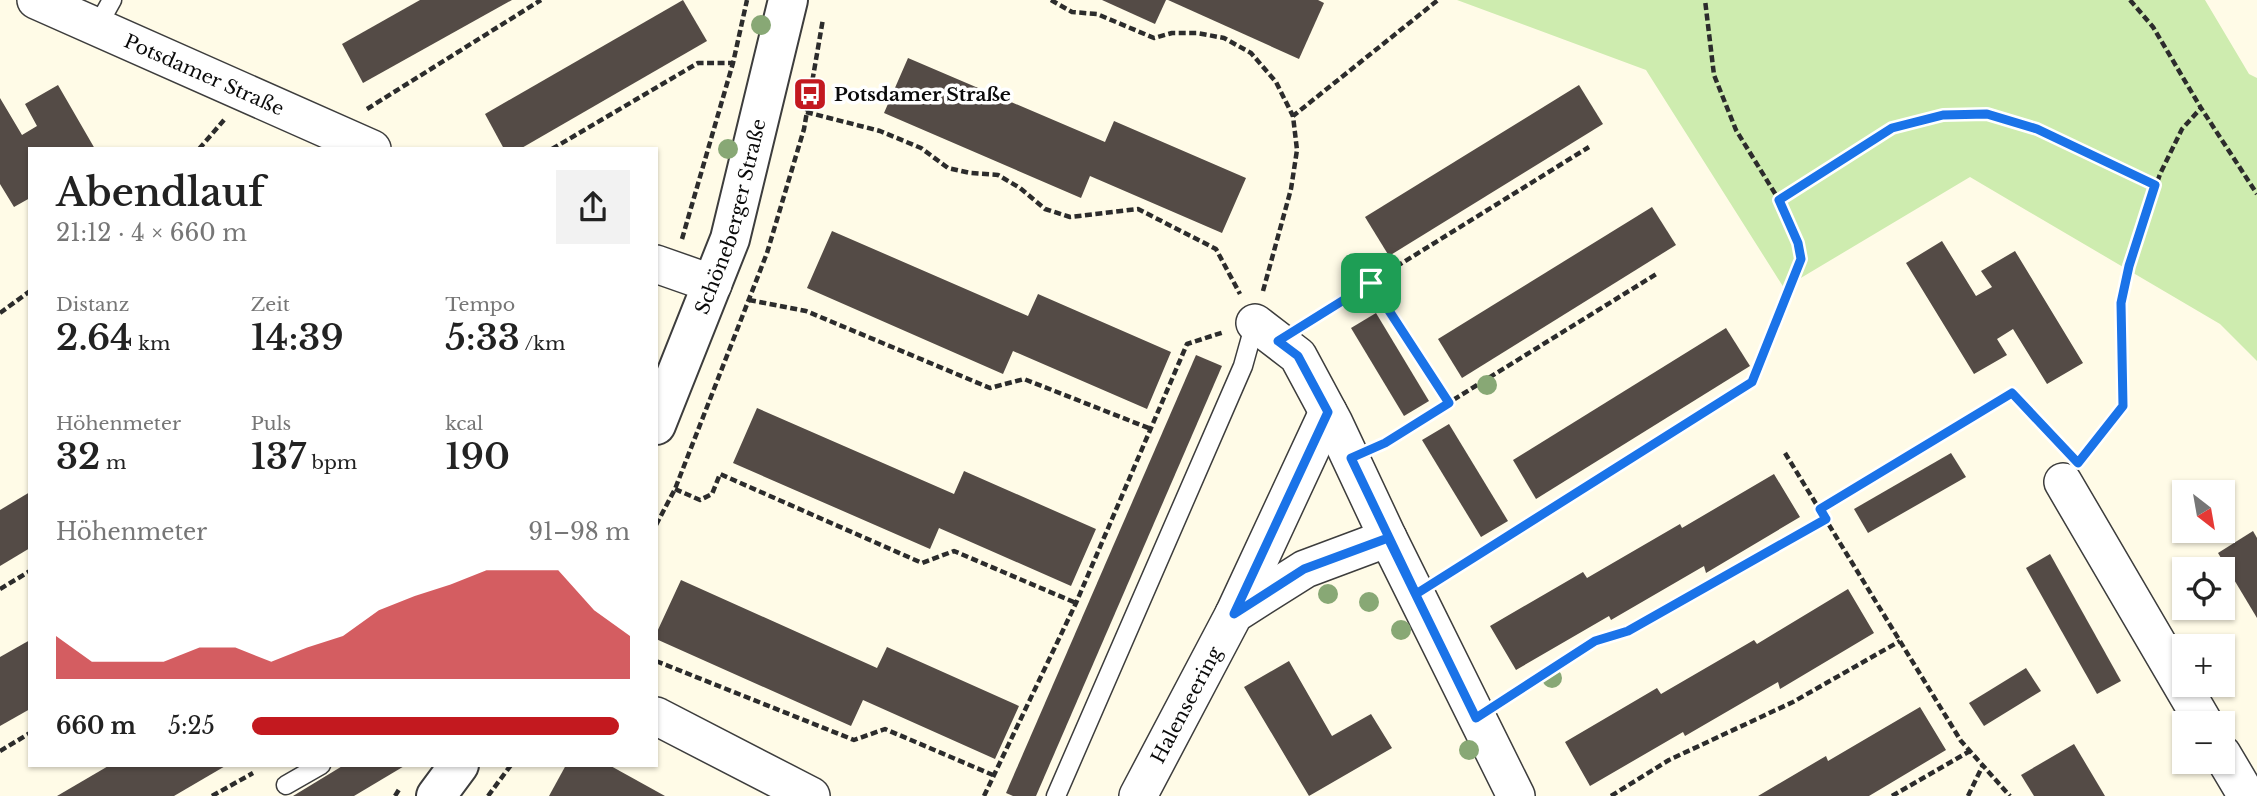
<!DOCTYPE html>
<html lang="de">
<meta charset="utf-8">
<style>
:root{--surface:#fff;--page:#f2f2f2;--text:#222;--muted:#767676;--accent:#c3191f}
body{margin:0;font-family:"Libre Baskerville",serif;background:var(--page);color:var(--text);height:100vh;display:flex;flex-direction:column;font-size:26px;white-space:nowrap}
*{box-sizing:border-box;margin:0}
p{font-size:23px;color:var(--muted)}
.icon{flex:none;width:38px;height:38px;fill:none;stroke:currentColor;stroke-width:2;stroke-linecap:round;stroke-linejoin:round}
.map{position:relative;flex:1;overflow:hidden}
.drawer{position:absolute;left:28px;top:147px;width:630px;height:620px;display:flex;flex-direction:column;background:var(--surface);border-radius:0px;box-shadow:0 2px 5px #0004}
.drawer>*{flex:none}
.needle{width:46px;rotate:149deg}
.controls{position:absolute;left:2172px;top:480px;display:grid;gap:14px}
.controls a{display:grid;place-items:center;width:63px;height:63px;border-radius:0px;background:var(--surface);box-shadow:0 2px 5px #0004;font-size:35px}
.pin{position:absolute;display:grid;place-items:center;width:60px;height:60px;color:#fff;margin:-30px;border-radius:14px;box-shadow:0 4px 10px #0006}
.round{display:grid;place-items:center;flex:none;width:74px;height:74px;border-radius:0px;background:var(--page)}
.overview{display:flex;align-items:center;justify-content:space-between;height:119px;padding:0 28px}
h1{font-size:38px;font-weight:600;line-height:52px}
.metrics{display:grid;grid-template-columns:repeat(3,1fr);gap:10px;height:119px;padding:7px 28px}
.metrics div{display:grid;align-content:center}
.metrics b{font-size:35px;font-weight:600}
.metrics small{font-size:19px;font-weight:400}
.metrics p{font-size:19px}
.chart{height:196px;padding:14px 28px}
.chart p{display:flex;justify-content:space-between}
.chart svg{width:100%;height:126px;margin-top:7px;fill:var(--accent);opacity:.7}
ul{padding:0 28px;list-style:none;font-size:23px}
li{display:grid;grid-template-columns:112px 84px 1fr;align-items:center;height:52px}
li i{height:18px;border-radius:9px;background:var(--accent)}
.map>svg:first-child{display:block}
.green{fill:#ceecaf}
.building{fill:#544b46}
.lines{fill:none;stroke-linecap:round;stroke-linejoin:round}
.service-casing{stroke:#3d3d3d;stroke-width:21}
.minor-casing{stroke:#3d3d3d;stroke-width:40}
.tertiary-casing{stroke:#3d3d3d;stroke-width:42}
.path{stroke:#2c2c2c;stroke-width:4.5;stroke-dasharray:7 3.5;stroke-linecap:butt}
.service{stroke:#fff;stroke-width:18}
.minor{stroke:#fff;stroke-width:37}
.tertiary{stroke:#fff;stroke-width:38}
.tree{fill:#88a875}
.route-casing{stroke:#fff;stroke-width:14}
.route{stroke:#1a73e8;stroke-width:9}
.labels{text-anchor:middle;stroke-width:7;stroke-linejoin:round;paint-order:stroke}
.street-label{font-size:19px;fill:#0a0a0a;stroke:#fff}
.poi-label{font-size:19px;font-weight:bold;fill:#0a0a0a;stroke:#fff;text-anchor:start}
</style>
<div class="map">
<svg width="2257" height="796" viewBox="0 0 2257 796">
<rect width="100%" height="100%" fill="#fffbe7"/>
<polygon class="green" points="1457,0 2205,0 2249,74 2257,78 2257,361 2220,324 1970,177 1784,288 1646,70"/>
<g class="building">
<polygon points="420,0 512,0 363,83 342,44"/>
<polygon points="683,0 707,41 520,149 504,149 485,114"/>
<polygon points="1102,0 1166,0 1155,24"/>
<polygon points="1168,0 1318,0 1324,3 1299,59"/>
<polygon points="908,58 1105,142 1114,121 1246,178 1222,233 1090,176 1081,198 884,113"/>
<polygon points="58,85 95,149 30,149 30,198 14,207 0,184 0,98 22,135 37,126 25,104"/>
<polygon points="1579,85 1603,124 1389,256 1365,217"/>
<polygon points="1652,207 1676,245 1462,378 1438,339"/>
<polygon points="832,231 1028,316 1038,294 1171,352 1147,409 1013,351 1003,374 807,288"/>
<polygon points="1942,241 1976,296 1992,287 1981,271 2015,251 2083,363 2047,384 2013,329 1997,339 2007,355 1974,374 1906,263"/>
<polygon points="1376,313 1429,401 1404,416 1351,328"/>
<polygon points="1726,328 1750,366 1536,499 1513,460"/>
<polygon points="1196,355 1222,366 1036,796 1013,796 1006,793"/>
<polygon points="757,408 954,494 964,471 1096,529 1071,586 939,528 930,549 733,463"/>
<polygon points="1449,424 1508,521 1481,537 1422,440"/>
<polygon points="1951,453 1966,477 1868,533 1854,509"/>
<polygon points="1774,474 1800,517 1706,573 1704,566 1611,620 1609,616 1516,670 1490,626 1583,572 1587,578 1680,524 1682,528"/>
<polygon points="30,492 30,548 0,566 0,510"/>
<polygon points="2253,531 2257,538 2257,618 2218,553"/>
<polygon points="2050,554 2121,681 2097,694 2026,568"/>
<polygon points="681,580 877,668 887,647 1019,706 995,759 863,700 851,726 656,639 656,634"/>
<polygon points="1848,589 1874,633 1780,689 1778,682 1685,736 1683,732 1590,786 1565,742 1657,688 1661,694 1754,640 1757,644"/>
<polygon points="30,640 30,709 0,726 0,657"/>
<polygon points="1289,661 1332,736 1371,714 1392,748 1309,796 1244,687"/>
<polygon points="2026,668 2041,691 1984,726 1969,703"/>
<polygon points="1920,707 1946,750 1869,796 1758,796 1826,756 1828,761"/>
<polygon points="2074,744 2105,796 2034,796 2021,775"/>
<polygon points="110,765 227,765 174,796 57,796"/>
<polygon points="344,765 406,765 354,796 293,796"/>
<polygon points="566,765 609,765 665,796 549,796"/>
</g>
<g class="lines">
<g class="service-casing">
<g id="service">
<polyline points="97,27 112,0"/>
<polyline points="286,785 321,765"/>
<polyline points="1056,796 1243,366 1255,323"/>
</g>
</g>
<g class="minor-casing">
<g id="minor">
<path id="s1" d="M36 0 372 149"/>
<polyline points="656,264 713,284"/>
<polyline points="1255,323 1298,356 1334,423 1388,538"/>
<polyline points="2063,482 2204,723"/>
<polyline points="1234,614 1328,412"/>
<polyline points="656,716 811,796"/>
<polyline points="2222,754 2247,796"/>
<path id="s2" d="M1138 796 1234 614 1305 569 1388 538 1516 796"/>
</g>
</g>
<g class="tertiary-casing">
<g id="tertiary">
<path id="s3" d="M656 425 730 239 788 0"/>
<polyline points="436,796 459,765"/>
</g>
</g>
<g class="path">
<polyline points="1051,0 1072,12 1097,14 1154,38 1172,33 1197,33 1224,38 1251,53 1276,82 1293,116"/>
<polyline points="2130,0 2153,27 2201,108 2257,194"/>
<polyline points="367,109 541,0"/>
<polyline points="806,112 880,131 921,148 948,168 970,173 998,175 1020,188 1045,209 1070,217 1138,209 1216,249 1240,294"/>
<polyline points="199,149 224,120"/>
<polyline points="552,149 698,63 733,63"/>
<polyline points="1779,200 1892,128 1943,115 1987,114 2037,129 2155,185"/>
<polyline points="682,239 733,63 747,0"/>
<polyline points="1371,283 1449,403"/>
<polyline points="1263,291 1291,189 1297,150 1293,116 1438,0"/>
<polyline points="749,300 806,311 990,388 1024,379 1151,429"/>
<polyline points="0,313 30,291"/>
<polyline points="1307,322 1589,147"/>
<polyline points="1382,444 1658,273"/>
<polyline points="1785,453 1961,741 2010,796"/>
<polyline points="2083,456 2123,406 2121,303 2129,266 2160,174 2182,129 2201,108"/>
<polyline points="675,489 700,500 712,494 720,474 922,563 954,551 1076,603"/>
<polyline points="1820,509 2012,393 2065,448"/>
<polyline points="656,525 675,489 767,253 804,129 823,19"/>
<polyline points="1444,576 1752,382 1801,259 1798,243 1779,200 1736,130 1714,75 1705,0"/>
<polyline points="0,589 30,571"/>
<polyline points="656,661 854,740 885,729 993,775"/>
<polyline points="1504,700 1595,641 1628,631 1826,519"/>
<polyline points="0,751 30,733"/>
<polyline points="212,796 253,773"/>
<polyline points="395,796 400,788"/>
<polyline points="488,796 511,765"/>
<polyline points="984,796 1076,603 1187,344 1224,332"/>
<polyline points="1611,796 1669,760 1793,702 1900,641"/>
<polyline points="1892,796 1970,751"/>
<polyline points="1968,796 1983,765"/>
</g>
<use href="#service" class="service"/>
<use href="#minor" class="minor"/>
<use href="#tertiary" class="tertiary"/>
</g>
<g class="tree">
<circle cx="761" cy="25" r="10"/>
<circle cx="728" cy="149" r="10"/>
<circle cx="1487" cy="385" r="10"/>
<circle cx="1328" cy="594" r="10"/>
<circle cx="1369" cy="602" r="10"/>
<circle cx="1401" cy="630" r="10"/>
<circle cx="1552" cy="678" r="10"/>
<circle cx="1469" cy="750" r="10"/>
</g>
<g class="lines">
<g class="route-casing">
<polyline id="route" points="1371,283 1278,341 1298,356 1328,412 1234,614 1304,569 1388,538 1476,718 1595,641 1628,631 1826,519 1820,509 2012,393 2078,463 2123,406 2121,303 2129,266 2155,185 2037,129 1987,114 1943,115 1892,128 1779,200 1798,243 1801,259 1752,382 1416,594 1351,458 1385,443 1449,403 1371,283"/>
</g>
<use href="#route" class="route"/>
</g>
<defs>
<g id="bus-square" transform="scale(1.75)"><rect x="-9" y="-9" width="18" height="18" rx="4" fill="#c3191f" stroke="#fff"/><path d="M-5-6H5V4H4V6H2V4H-2V6H-4V4H-5ZM-3.5-4V0h7V-4ZM-3.5 1.2v1.5H-2V1.2ZM2 1.2v1.5H3.5V1.2Z" fill="#fff"/></g>
</defs>
<g fill-rule="evenodd">
<use href="#bus-square" x="810" y="94"/>
</g>
<g class="labels">
<g class="street-label">
<text dy="7" stroke="none"><textPath href="#s1" startOffset="184">Potsdamer Straße</textPath></text>
<text dy="7" stroke="none"><textPath href="#s3" startOffset="222">Schöneberger Straße</textPath></text>
<text dy="7" stroke="none"><textPath href="#s2" startOffset="103">Halenseering</textPath></text>
</g>
<g class="poi-label">
<text x="834" y="101">Potsdamer Straße</text>
</g>
</g>
</svg>
<div class="controls">
<a><svg class="needle" viewBox="-14 -14 28 28"><path d="M0-13l5 13h-10z" fill="#e53935"/><path d="M0 13l5-13h-10z" fill="#767676"/></svg></a>
<a><svg class="icon" aria-label="locate" viewBox="0 0 24 24"><circle cx="12" cy="12" r="6"/><path d="M12 2v4M12 18v4M2 12h4M18 12h4"/></svg></a>
<a>+</a>
<a>−</a>
</div>
<div class="pin" style="left:1371px;top:283px;background:#1e9e55"><svg class="icon" aria-label="arrive" viewBox="0 0 24 24"><path d="M6 21V4h12l-3 4 3 4H6"/></svg></div>
<section class="drawer">
<div class="overview"><div><h1>Abendlauf</h1><p>21:12 · 4 × 660 m</p></div><a class="round"><svg class="icon" aria-label="share" viewBox="0 0 24 24"><path d="M12 15V3M7 8l5-5 5 5M5 13v7h14v-7"/></svg></a></div>
<div class="metrics">
<div><p>Distanz</p><b>2.64<small> km</small></b></div>
<div><p>Zeit</p><b>14:39</b></div>
<div><p>Tempo</p><b>5:33<small> /km</small></b></div>
</div>
<div class="metrics">
<div><p>Höhenmeter</p><b>32<small> m</small></b></div>
<div><p>Puls</p><b>137<small> bpm</small></b></div>
<div><p>kcal</p><b>190</b></div>
</div>
<div class="chart"><p><span>Höhenmeter</span>91–98 m</p>
<svg viewBox="0 0 160 44" preserveAspectRatio="none"><path d="M0 44V29L10 38L20 38L30 38L40 33L50 33L60 38L70 33L80 29L90 20L100 15L110 11L120 6L130 6L140 6L150 20L160 29V44z"/></svg>
</div>
<ul>
<li><b>660 m</b>5:25<i style="width:97%"></i></li>
</ul>
</section>
</div>
